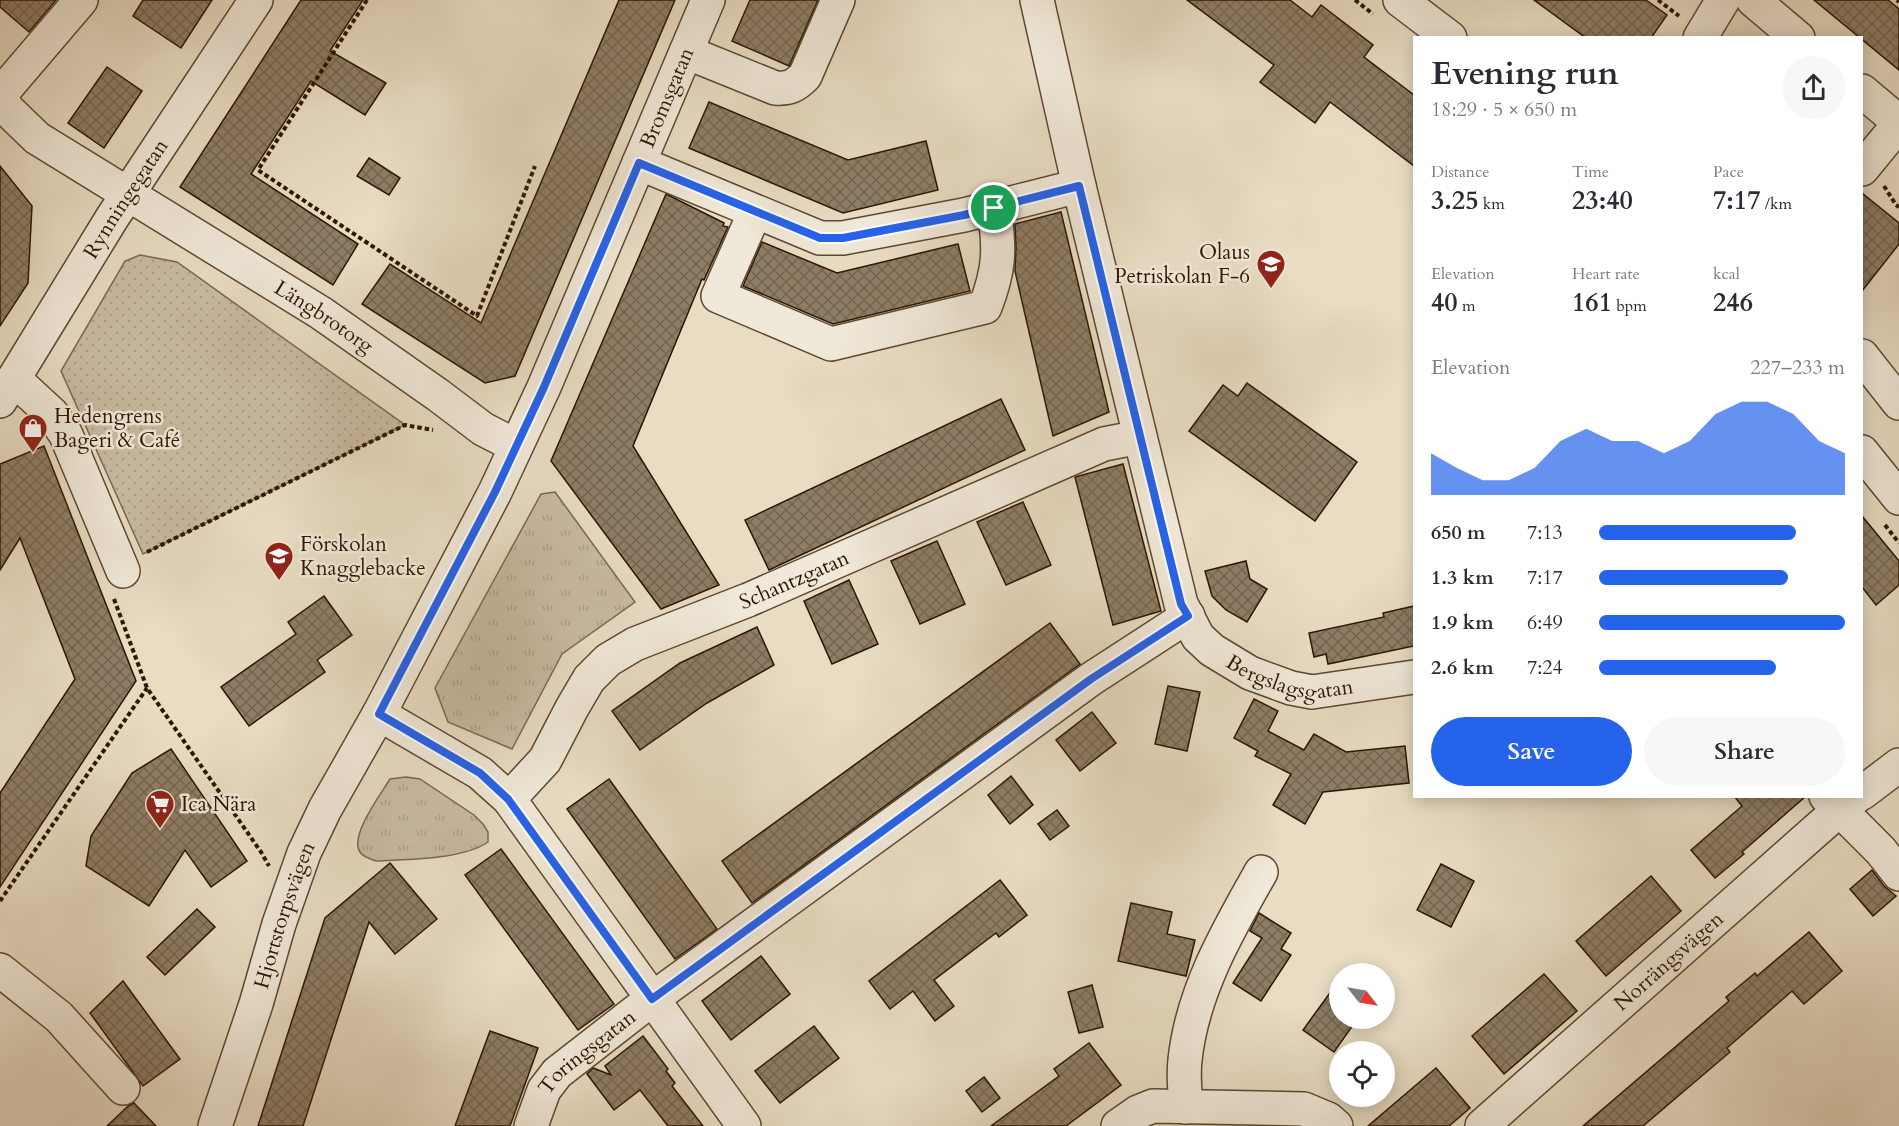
<!DOCTYPE html>
<meta charset="utf-8">
<style>
:root{--surface:#fff;--page:#f7f7f7;--text:#2b2b33;--muted:#7c7c81;--accent:#2563eb}
body{margin:0;font-family:Cardo,serif;background:var(--page);color:var(--text);height:100vh;display:flex;flex-direction:column;font-size:22px;white-space:nowrap}
*{box-sizing:border-box;margin:0}
p{font-size:20px;color:var(--muted)}
.icon{flex:none;width:33px;height:33px;fill:none;stroke:currentColor;stroke-width:2;stroke-linecap:round;stroke-linejoin:round}
.map{position:relative;flex:1;overflow:hidden}
.side{position:absolute;left:1413px;top:36px;width:450px;height:762px;display:flex;flex-direction:column;background:var(--surface);border-radius:0px;box-shadow:0 3px 15px #0003}
.side>*{flex:none}
.needle{width:39px;rotate:121deg}
.controls{position:absolute;left:1329px;top:963px;display:grid;gap:12px}
.controls a{display:grid;place-items:center;width:66px;height:66px;border-radius:50%;background:var(--surface);box-shadow:0 3px 15px #0003;font-size:30px}
.pin{position:absolute;display:grid;place-items:center;width:51px;height:51px;color:#fff;margin:-26px;border:3px solid #fff;border-radius:50%;box-shadow:0 2px 6px #0007}
.round{display:grid;place-items:center;flex:none;width:63px;height:63px;border-radius:32px;background:var(--page)}
.headline{display:flex;align-items:center;justify-content:space-between;height:102px;padding:0 18px}
h1{font-size:33px;font-weight:700;line-height:45px}
.figures{display:grid;grid-template-columns:repeat(3,1fr);gap:9px;height:102px;padding:6px 18px}
.figures div{display:grid;align-content:center}
.figures b{font-size:26px;font-weight:700}
.figures small{font-size:16px;font-weight:400}
.figures p{font-size:16px}
.chart{height:168px;padding:12px 18px}
.chart p{display:flex;justify-content:space-between}
.chart svg{width:100%;height:108px;margin-top:6px;fill:var(--accent);opacity:.7}
.cta{display:flex;gap:12px;margin-top:auto;padding:12px 18px}
.cta a{flex:1;height:69px;border-radius:36px;background:var(--accent);color:#fff;font-size:24px;font-weight:700;line-height:69px;text-align:center}
.cta a+a{background:var(--page);color:var(--text)}
ul{padding:0 18px;list-style:none;font-size:20px}
li{display:grid;grid-template-columns:96px 72px 1fr;align-items:center;height:45px}
li i{height:15px;border-radius:8px;background:var(--accent)}
.map>svg:first-child{display:block}
.grass{fill:url(#grass-tufts);stroke:#7a6851;stroke-width:1.5}
.park{fill:url(#park-dots);stroke:#7a6851;stroke-width:1.5}
.building{fill:url(#building-cross-hatch);stroke:#2d1600;stroke-width:1.5}
.lines{fill:none;stroke-linecap:round;stroke-linejoin:round}
.minor-casing{stroke:#5c4831;stroke-width:36}
.path{stroke:#2d1600;stroke-width:4;stroke-dasharray:4.5 3;stroke-linecap:butt}
.minor{stroke:#f0e8d8;stroke-width:33}
.route-casing{stroke:#fff;stroke-width:12}
.route{stroke:#2563eb;stroke-width:8}
.labels{text-anchor:middle;stroke-width:5;stroke-linejoin:round;paint-order:stroke}
.street-label{font-size:21px;fill:#2d1600;stroke:#f0e8d8}
.poi-label{font-size:21px;fill:#2d1600;stroke:#f0e8d8;text-anchor:start}
</style>
<div class="map">
<svg width="1899" height="1126" viewBox="0 0 1899 1126">
<defs>
<pattern id="grass-tufts" width="24" height="20" patternUnits="userSpaceOnUse" patternTransform="scale(1.5)"><rect width="24" height="20" fill="#c8baa2"/><path d="M3 7l-1-3M5 7V3M7 7l1-3M15 17l-1-3M17 17v-4M19 17l1-3" fill="none" stroke="#ac9f8a"/></pattern>
<pattern id="park-dots" width="8" height="8" patternUnits="userSpaceOnUse" patternTransform="scale(1.5)"><rect width="8" height="8" fill="#c8baa2"/><path d="M2 2h.1M6 6h.1" fill="none" stroke="#ac9f8a" stroke-width="1.8" stroke-linecap="round"/></pattern>
<pattern id="building-cross-hatch" width="8" height="8" patternUnits="userSpaceOnUse" patternTransform="scale(1.5)"><rect width="8" height="8" fill="#8e7d65"/><path d="M0 0l8 8M0 8l8-8" fill="none" stroke="#746551"/></pattern>
</defs>
<rect width="100%" height="100%" fill="#e8dcc3"/>
<filter id="stains"><feTurbulence type="fractalNoise" baseFrequency=".00333" numOctaves="4"/><feColorMatrix values="0 0 0 0 .2 0 0 0 0 .09 0 0 0 0 .02 0 0 0 .5 -.17"/></filter>
<radialGradient id="worn" r=".72"><stop offset=".6" stop-color="#630" stop-opacity="0"/><stop offset="1" stop-color="#630" stop-opacity=".3"/></radialGradient>
<g class="grass">
<polygon points="555,492 635,602 562,654 512,749 448,722 435,688 541,494"/>
<path d="M406 777 420 779 474 815 483 824 488 832V842C462 860 408 859 376 861 370 859 363 857 360 852 349 836 381 794 390 779Z"/>
</g>
<polygon class="park" points="140,255 177,262 405,425 143,554 61,371 125,261"/>
<g class="building">
<polygon points="0,0 56,0 29,32 0,7"/>
<polygon points="143,0 212,0 181,48 133,16"/>
<polygon points="301,0 363,0 330,51 386,83 365,115 311,81 251,174 358,244 333,285 180,187"/>
<polygon points="619,0 675,0 515,376 485,383 362,304 390,264 481,323"/>
<polygon points="750,0 818,0 789,66 732,41"/>
<polygon points="1187,0 1290,0 1312,17 1321,5 1373,45 1364,57 1414,95 1414,166 1330,102 1315,123 1260,82 1274,65"/>
<polygon points="1534,0 1646,0 1667,15 1651,38 1586,38"/>
<polygon points="1814,0 1888,0 1899,9 1899,70"/>
<polygon points="107,67 142,91 104,148 68,123"/>
<polygon points="709,102 848,160 926,141 938,190 843,213 689,148"/>
<polygon points="369,158 400,178 389,195 357,176"/>
<polygon points="0,166 32,206 28,283 0,326"/>
<polygon points="1862,193 1899,223 1899,244 1862,291"/>
<polygon points="666,194 724,223 723,226 728,227 704,280 702,279 633,446 719,585 661,609 551,461"/>
<polygon points="1061,212 1109,412 1053,436 1015,271 1016,247 1015,224"/>
<polygon points="762,242 837,273 958,244 970,291 833,324 743,286"/>
<polygon points="1247,383 1357,462 1315,521 1189,431 1223,385 1238,396"/>
<polygon points="1001,399 1025,450 769,570 745,520"/>
<polygon points="44,446 136,681 0,887 0,793 75,679 20,538 0,570 0,464"/>
<polygon points="1123,464 1161,611 1113,625 1075,477"/>
<polygon points="1023,502 1051,565 1006,585 977,522"/>
<polygon points="1862,516 1899,561 1899,585 1876,605 1862,587"/>
<polygon points="937,541 965,604 920,624 891,561"/>
<polygon points="1246,561 1250,579 1267,589 1247,622 1226,610 1212,596 1205,571"/>
<polygon points="849,580 878,644 832,664 804,601"/>
<polygon points="324,596 352,635 317,660 325,672 249,726 221,687 296,634 288,622"/>
<polygon points="1414,606 1414,646 1328,664 1326,654 1314,657 1309,633 1384,617 1383,613"/>
<polygon points="1050,623 1080,664 752,903 722,861"/>
<polygon points="757,627 774,665 707,703 640,750 612,711 680,663"/>
<polygon points="1168,686 1200,692 1187,751 1155,744"/>
<polygon points="1254,699 1278,711 1268,731 1304,750 1314,734 1346,752 1405,746 1409,783 1323,792 1305,824 1273,805 1291,774 1255,756 1258,751 1234,738"/>
<polygon points="1092,712 1116,743 1080,771 1056,740"/>
<polygon points="171,749 247,861 211,887 185,850 149,906 86,866 91,836 132,773"/>
<polygon points="1011,776 1033,805 1010,824 988,795"/>
<polygon points="609,779 717,929 675,959 567,809"/>
<polygon points="1734,796 1806,796 1742,852 1744,854 1715,878 1691,850 1742,806"/>
<polygon points="1057,810 1069,826 1050,840 1038,824"/>
<polygon points="501,849 614,1004 578,1030 465,875"/>
<polygon points="390,863 437,919 395,954 369,922 303,1126 258,1126 325,918"/>
<polygon points="1441,864 1474,881 1451,927 1417,910"/>
<polygon points="1872,870 1884,886 1896,896 1873,916 1850,889"/>
<polygon points="1651,876 1681,911 1606,976 1576,941"/>
<polygon points="1000,880 1027,915 999,937 996,933 934,980 954,1006 935,1021 913,991 890,1009 869,981"/>
<polygon points="1131,903 1172,912 1167,934 1195,940 1186,976 1118,961"/>
<polygon points="197,909 215,927 165,975 147,957"/>
<polygon points="1259,913 1291,933 1281,949 1291,955 1261,1001 1233,983 1262,938 1250,931"/>
<polygon points="1809,932 1842,971 1804,1004 1792,991 1727,1048 1730,1052 1643,1126 1583,1126 1729,1001 1726,997 1755,973 1757,976"/>
<polygon points="761,956 790,994 731,1040 702,1001"/>
<polygon points="1544,974 1577,1011 1504,1074 1472,1036"/>
<polygon points="1340,979 1340,1018 1358,1018 1334,1052 1303,1030"/>
<polygon points="123,981 180,1059 143,1086 90,1013"/>
<polygon points="1092,985 1103,1027 1079,1033 1068,992"/>
<polygon points="814,1026 839,1058 780,1103 755,1071"/>
<polygon points="490,1031 538,1048 510,1126 455,1126"/>
<polygon points="643,1036 668,1069 666,1071 675,1083 672,1086 703,1126 668,1126 640,1090 614,1110 587,1074 593,1068 611,1075 605,1066"/>
<polygon points="1089,1043 1121,1085 1066,1126 991,1126 1059,1076 1054,1069"/>
<polygon points="1436,1068 1470,1108 1449,1126 1368,1126"/>
<polygon points="984,1077 1000,1098 982,1112 966,1091"/>
<polygon points="134,1103 156,1126 107,1126 128,1106"/>
</g>
<g class="lines">
<g class="minor-casing">
<g id="minor">
<path id="s1" d="M1037 0 1079 186 1181 604 1198 637 1212 650 1250 673 1291 688 1312 692 1414 677"/>
<polyline points="1400,0 1450,38"/>
<polyline points="1753,0 1798,38"/>
<polyline points="1700,38 1723,0"/>
<path d="M686 52 775 88C789 89 795 86 805 76L838 0"/>
<polyline points="1862,91 1899,122"/>
<polyline points="0,95 81,0"/>
<path id="s2" d="M0 99 9 111 37 138 321 313 438 395 483 429 516 446"/>
<polyline points="639,163 820,238 843,238 964,215 1079,186"/>
<polyline points="1862,169 1899,124"/>
<path d="M755 212 718 296 831 344 985 307C1000 269 1000 248 994 208"/>
<polyline points="1862,356 1899,403"/>
<polyline points="14,379 52,414 66,435 123,571"/>
<path id="s3" d="M0 401 112 218 256 0"/>
<polyline points="1862,452 1899,498"/>
<polyline points="379,714 480,773 509,799 744,1126"/>
<polyline points="1862,793 1899,765"/>
<polyline points="1826,796 1881,851 1899,874"/>
<path id="s4" d="M509 799 545 760 572 708 589 679 608 660 635 644 748 600 1104 444 1140 437"/>
<polyline points="0,970 59,1017 123,1088"/>
<path d="M1186 1107C1185 1092 1183 1075 1185 1060 1192 992 1228 930 1261 872"/>
<path id="s5" d="M215 1126 256 1004 279 924 304 853 325 809 379 714 495 492 544 387 708 0"/>
<path id="s6" d="M531 1126 544 1090 557 1073 652 999 1091 679 1188 616"/>
<polyline points="1118,1126 1138,1112 1153,1106 1304,1109 1328,1119 1336,1126"/>
<path id="s7" d="M1482 1126 1839 810 1857 796"/>
</g>
</g>
<g class="path">
<polyline points="367,0 258,170 477,316 535,166"/>
<polyline points="1355,0 1373,14"/>
<polyline points="1658,0 1679,16"/>
<polyline points="1897,0 1899,2"/>
<polyline points="1884,186 1896,205 1899,207"/>
<polyline points="1885,525 1899,543"/>
<polyline points="147,552 405,425 433,430"/>
<polyline points="114,599 147,688 261,852 269,866"/>
<polyline points="0,901 147,688"/>
</g>
<use href="#minor" class="minor"/>
</g>
<g class="lines">
<g class="route-casing">
<polygon id="route" points="639,163 820,238 843,238 964,215 1079,186 1181,604 1188,616 1091,679 652,999 508,799 480,773 379,714 495,492 544,387"/>
</g>
<use href="#route" class="route"/>
</g>
<defs>
<g id="school-pin" transform="scale(1.5)"><path d="M0 17L-7.5 6A9.5 9.5 0 1 1 7.5 6Z" fill="#8f2418" stroke="#f0e8d8"/><path d="M0-5L7-2L0 1L-7-2ZM-4 1L0 2.5L4 1V4Q0 6-4 4Z" fill="#fff"/></g>
<g id="shop-pin" transform="scale(1.5)"><path d="M0 17L-7.5 6A9.5 9.5 0 1 1 7.5 6Z" fill="#8f2418" stroke="#f0e8d8"/><path d="M-5-2.5h2.3a2.7 3.5 0 0 1 5.4 0H5L5.5 6h-11ZM-1.5-2.5h3a1.5 2.3 0 0 0-3 0Z" fill="#fff"/></g>
<g id="supermarket-pin" transform="scale(1.5)"><path d="M0 17L-7.5 6A9.5 9.5 0 1 1 7.5 6Z" fill="#8f2418" stroke="#f0e8d8"/><path d="M-6-5.5h2.5l.6 2H6L4.5 2H-2.5L-4.4-4H-6ZM-1.5 3.2a1.3 1.3 0 1 0 .1 0ZM3 3.2a1.3 1.3 0 1 0 .1 0Z" fill="#fff"/></g>
</defs>
<g fill-rule="evenodd">
<use href="#school-pin" x="1271" y="264"/>
<use href="#shop-pin" x="33" y="428"/>
<use href="#school-pin" x="279" y="556"/>
<use href="#supermarket-pin" x="160" y="804"/>
</g>
<g class="labels">
<g class="street-label">
<text dy="7" stroke="none"><textPath href="#s5" startOffset="1126">Bromsgatan</textPath></text>
<text dy="7" stroke="none"><textPath href="#s3" startOffset="238">Rynningegatan</textPath></text>
<text dy="7" stroke="none"><textPath href="#s2" startOffset="392">Längbrotorg</textPath></text>
<text dy="7" stroke="none"><textPath href="#s4" startOffset="375">Schantzgatan</textPath></text>
<text dy="7" stroke="none"><textPath href="#s1" startOffset="762">Bergslagsgatan</textPath></text>
<text dy="7" stroke="none"><textPath href="#s5" startOffset="222">Hjortstorpsvägen</textPath></text>
<text dy="7" stroke="none"><textPath href="#s7" startOffset="249">Norrängsvägen</textPath></text>
<text dy="7" stroke="none"><textPath href="#s6" startOffset="96">Toringsgatan</textPath></text>
</g>
<g class="poi-label">
<text x="1250" y="259" text-anchor="end">Olaus<tspan x="1250" dy="24">Petriskolan F-6</tspan></text>
<text x="54" y="423">Hedengrens<tspan x="54" dy="24">Bageri &amp; Café</tspan></text>
<text x="300" y="551">Förskolan<tspan x="300" dy="24">Knagglebacke</tspan></text>
<text x="181" y="811">Ica Nära</text>
</g>
</g>
<rect width="100%" height="100%" filter="url(#stains)"/>
<rect width="100%" height="100%" fill="url(#worn)"/>
</svg>
<div class="controls">
<a><svg class="needle" viewBox="-14 -14 28 28"><path d="M0-13l5 13h-10z" fill="#e53935"/><path d="M0 13l5-13h-10z" fill="#7c7c81"/></svg></a>
<a><svg class="icon" aria-label="locate" viewBox="0 0 24 24"><circle cx="12" cy="12" r="6"/><path d="M12 2v4M12 18v4M2 12h4M18 12h4"/></svg></a>
</div>
<div class="pin" style="left:994px;top:208px;background:#1e9e55"><svg class="icon" aria-label="arrive" viewBox="0 0 24 24"><path d="M6 21V4h12l-3 4 3 4H6"/></svg></div>
<section class="side">
<div class="headline"><div><h1>Evening run</h1><p>18:29 · 5 × 650 m</p></div><a class="round"><svg class="icon" aria-label="share" viewBox="0 0 24 24"><path d="M12 15V3M7 8l5-5 5 5M5 13v7h14v-7"/></svg></a></div>
<div class="figures">
<div><p>Distance</p><b>3.25<small> km</small></b></div>
<div><p>Time</p><b>23:40</b></div>
<div><p>Pace</p><b>7:17<small> /km</small></b></div>
</div>
<div class="figures">
<div><p>Elevation</p><b>40<small> m</small></b></div>
<div><p>Heart rate</p><b>161<small> bpm</small></b></div>
<div><p>kcal</p><b>246</b></div>
</div>
<div class="chart"><p><span>Elevation</span>227–233 m</p>
<svg viewBox="0 0 160 44" preserveAspectRatio="none"><path d="M0 44V27L10 33L20 38L30 38L40 33L50 22L60 17L70 22L80 22L90 27L100 22L110 11L120 6L130 6L140 11L150 22L160 27V44z"/></svg>
</div>
<ul>
<li><b>650 m</b>7:13<i style="width:80%"></i></li>
<li><b>1.3 km</b>7:17<i style="width:77%"></i></li>
<li><b>1.9 km</b>6:49<i style="width:100%"></i></li>
<li><b>2.6 km</b>7:24<i style="width:72%"></i></li>
</ul>
<div class="cta"><a>Save</a><a>Share</a></div>
</section>
</div>
